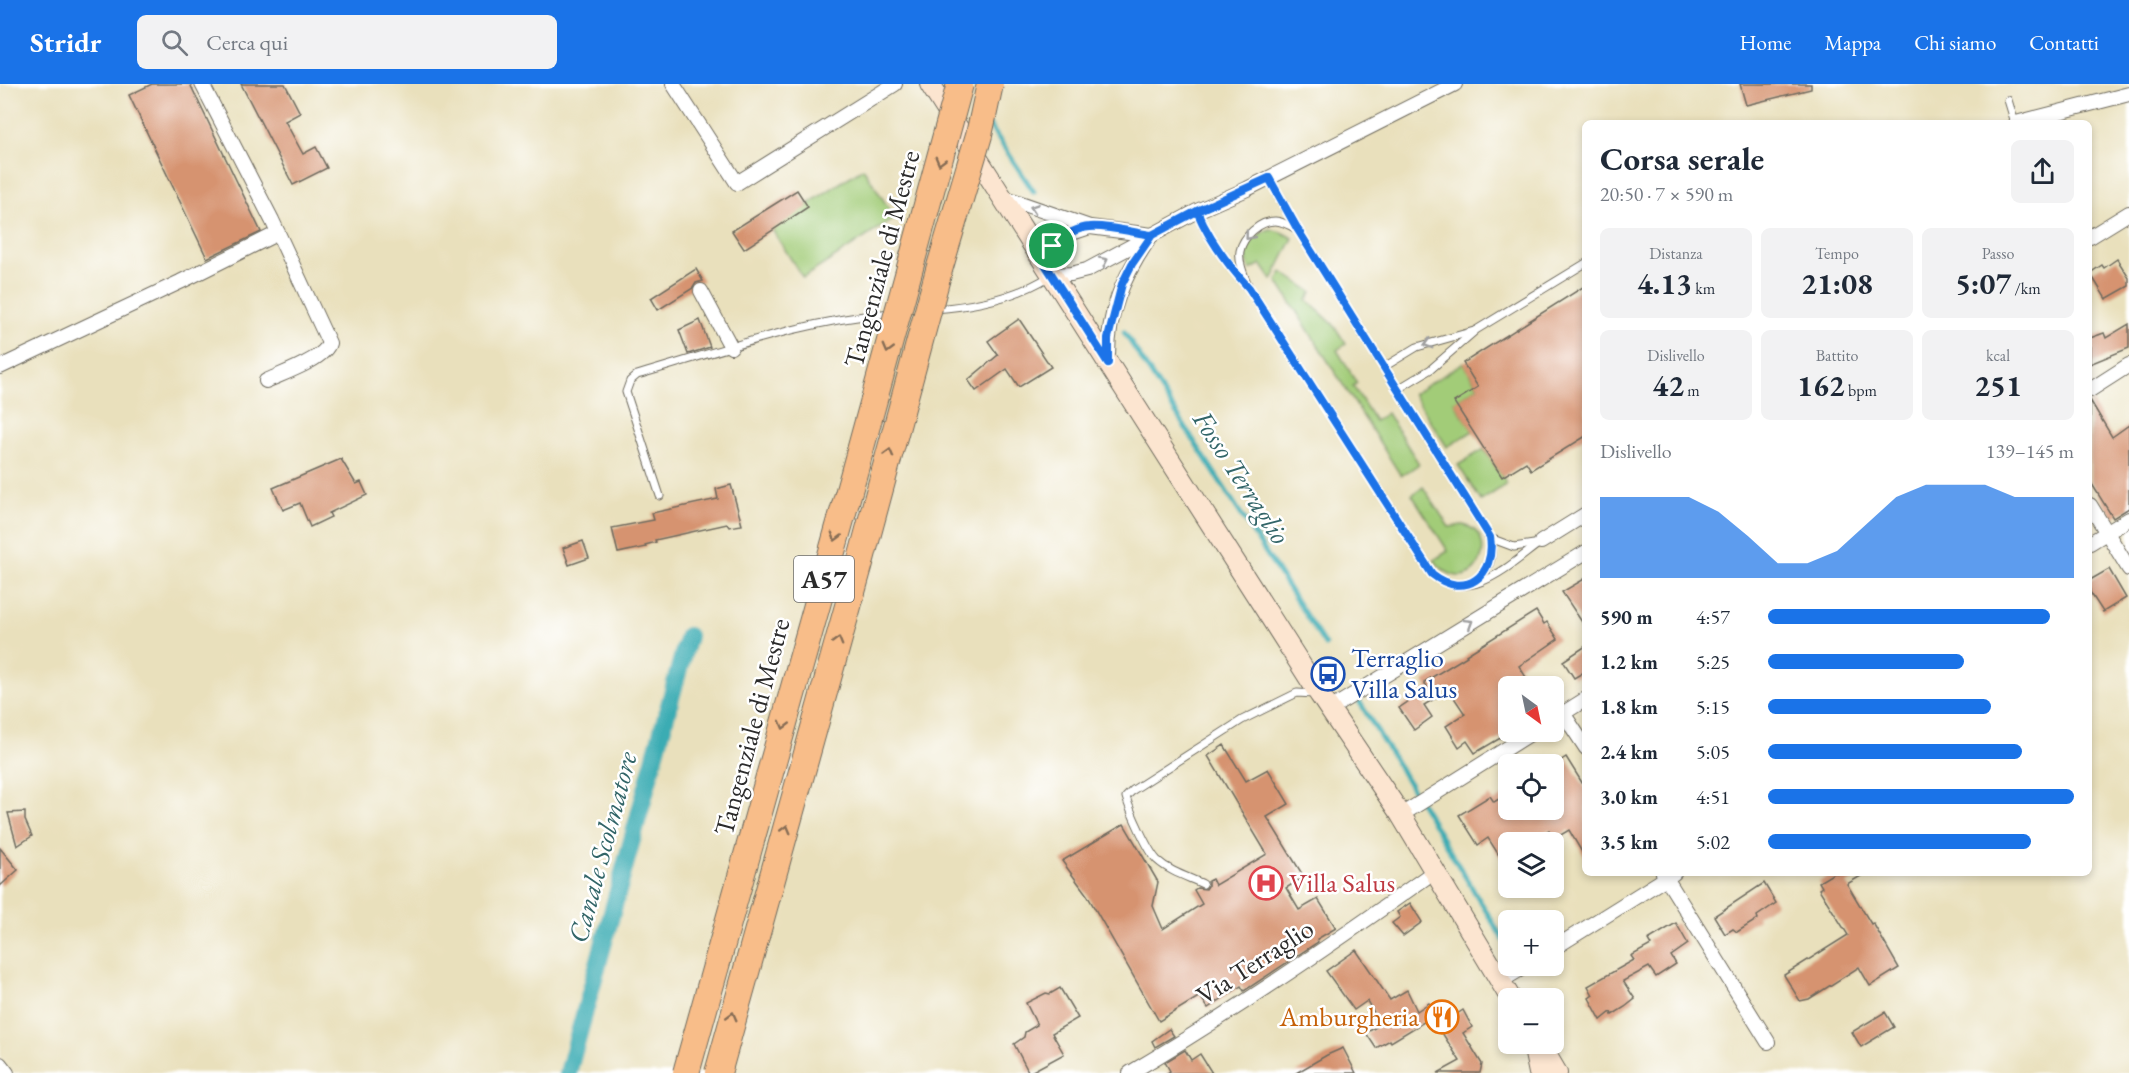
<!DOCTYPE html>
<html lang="it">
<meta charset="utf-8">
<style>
:root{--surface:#fff;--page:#f2f2f3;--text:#1f2937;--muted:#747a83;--accent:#1a73e8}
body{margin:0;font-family:"EB Garamond",serif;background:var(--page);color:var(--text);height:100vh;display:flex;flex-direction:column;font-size:22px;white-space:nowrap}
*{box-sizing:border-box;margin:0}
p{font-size:20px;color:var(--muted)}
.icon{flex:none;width:33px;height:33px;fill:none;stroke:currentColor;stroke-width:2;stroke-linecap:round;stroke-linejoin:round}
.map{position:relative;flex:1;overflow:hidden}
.details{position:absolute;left:1582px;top:36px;width:510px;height:756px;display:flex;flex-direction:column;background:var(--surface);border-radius:9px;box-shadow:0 3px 9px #0003}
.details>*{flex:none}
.needle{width:39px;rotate:147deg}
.tools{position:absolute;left:1498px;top:592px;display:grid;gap:12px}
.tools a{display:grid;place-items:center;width:66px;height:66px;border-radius:9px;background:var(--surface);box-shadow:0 3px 9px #0003;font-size:30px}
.pin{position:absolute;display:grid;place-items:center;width:51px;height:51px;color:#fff;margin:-26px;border:3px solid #fff;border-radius:50%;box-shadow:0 2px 6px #0007}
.round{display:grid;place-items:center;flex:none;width:63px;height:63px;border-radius:9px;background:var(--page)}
.head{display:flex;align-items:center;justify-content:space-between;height:102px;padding:0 18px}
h1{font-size:33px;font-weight:700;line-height:45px}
.stats{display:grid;grid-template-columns:repeat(3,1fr);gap:9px;height:102px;padding:6px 18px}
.stats div{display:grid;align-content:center;border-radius:9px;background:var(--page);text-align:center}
.stats b{font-size:30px;font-weight:700}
.stats small{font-size:16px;font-weight:400}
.stats p{font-size:16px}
.chart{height:168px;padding:12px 18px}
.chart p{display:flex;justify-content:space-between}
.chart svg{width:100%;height:108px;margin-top:6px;fill:var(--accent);opacity:.7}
ul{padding:0 18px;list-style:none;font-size:20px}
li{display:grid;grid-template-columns:96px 72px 1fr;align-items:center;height:45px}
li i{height:15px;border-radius:8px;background:var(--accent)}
header{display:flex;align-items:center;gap:36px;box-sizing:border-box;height:84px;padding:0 30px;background:var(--accent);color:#fff}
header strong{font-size:28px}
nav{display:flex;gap:33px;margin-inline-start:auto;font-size:21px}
.search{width:420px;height:54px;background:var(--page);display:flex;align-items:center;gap:15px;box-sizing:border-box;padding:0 21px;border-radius:9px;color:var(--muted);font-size:22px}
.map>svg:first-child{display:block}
.green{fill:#a2cc78;stroke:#667c52;stroke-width:1.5}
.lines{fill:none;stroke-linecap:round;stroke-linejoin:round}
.stream{stroke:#3bacb3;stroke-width:5}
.canal{stroke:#3bacb3;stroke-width:18}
.building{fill:#d6936f}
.lane-casing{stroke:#6e6a5e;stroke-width:9}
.street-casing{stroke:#6e6a5e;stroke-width:16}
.secondary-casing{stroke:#6e6a5e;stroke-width:22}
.lane{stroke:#fff;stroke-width:7}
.street{stroke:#fff;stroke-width:14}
.secondary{stroke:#fce5d0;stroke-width:20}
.highway-bridge-casing{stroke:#6e6a5e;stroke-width:28;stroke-linecap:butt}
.highway-bridge{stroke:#f8bd89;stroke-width:26}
.oneway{stroke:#876d55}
.oneway2{stroke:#a0a0a0}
.route-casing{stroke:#fff;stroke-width:12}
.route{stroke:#1a73e8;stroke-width:8}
.labels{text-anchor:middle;stroke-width:5;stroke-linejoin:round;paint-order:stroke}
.shield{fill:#fff;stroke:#6b6b6b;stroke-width:1.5}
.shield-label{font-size:26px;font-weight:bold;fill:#2b2b2b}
.street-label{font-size:27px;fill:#2b2b2b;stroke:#fff}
.transit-label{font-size:27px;fill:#164399;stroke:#fff;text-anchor:start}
.health-label{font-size:27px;fill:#be3a42;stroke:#fff;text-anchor:start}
.food-label{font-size:27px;fill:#c56008;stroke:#fff;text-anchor:end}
.water-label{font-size:28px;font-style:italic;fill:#326568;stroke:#fff}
</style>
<header>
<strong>Stridr</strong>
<div class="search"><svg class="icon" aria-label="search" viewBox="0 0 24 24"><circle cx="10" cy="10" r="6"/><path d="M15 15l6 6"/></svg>Cerca qui</div>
<nav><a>Home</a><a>Mappa</a><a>Chi siamo</a><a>Contatti</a></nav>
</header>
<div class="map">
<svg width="2129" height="989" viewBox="0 0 2129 989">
<rect width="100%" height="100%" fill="#fff"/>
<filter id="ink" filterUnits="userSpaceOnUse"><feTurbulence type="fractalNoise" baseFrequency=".0167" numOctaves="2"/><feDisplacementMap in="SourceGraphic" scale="12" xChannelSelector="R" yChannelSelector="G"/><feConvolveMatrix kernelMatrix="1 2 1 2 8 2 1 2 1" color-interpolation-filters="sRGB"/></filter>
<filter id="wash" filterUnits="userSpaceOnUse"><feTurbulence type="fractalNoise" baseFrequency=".008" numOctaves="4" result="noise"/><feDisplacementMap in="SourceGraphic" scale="24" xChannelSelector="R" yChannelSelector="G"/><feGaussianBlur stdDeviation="1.35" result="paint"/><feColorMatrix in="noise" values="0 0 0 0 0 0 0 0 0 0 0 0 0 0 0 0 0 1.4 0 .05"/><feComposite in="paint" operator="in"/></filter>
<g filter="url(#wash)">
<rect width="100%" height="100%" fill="#e9e0bc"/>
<g class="green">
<polygon points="863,84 895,134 803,194 771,144"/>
<path d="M1270 145 1281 148 1293 154 1272 196 1261 180 1250 186C1241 165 1249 153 1270 145Z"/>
<polygon points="1282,188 1312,208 1307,216 1333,240 1346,260 1337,266 1357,299 1353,302 1375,337 1387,329 1419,380 1401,392 1277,197"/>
<polygon points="1463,279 1478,303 1454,318 1473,347 1447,363 1413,310"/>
<polygon points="1484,365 1507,400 1481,417 1458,381"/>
<path d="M1423 403 1449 443C1452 443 1459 441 1463 441 1505 450 1472 524 1434 476L1448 467 1412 411Z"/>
</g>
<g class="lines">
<g class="stream">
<polyline points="990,42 1034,108"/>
<polyline points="1124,248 1325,561"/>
<polyline points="1359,617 1509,865"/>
</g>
<polyline class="canal" points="568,989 688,552"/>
</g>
<g id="blocks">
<g class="building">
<polygon points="152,0 190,0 261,148 207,174 129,11"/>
<polygon points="241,0 285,0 300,29 285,37 303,70 316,63 327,84 293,101"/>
<polygon points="1740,0 1811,0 1811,5 1746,21"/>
<polygon points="797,106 808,123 744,165 732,147"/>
<polygon points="2117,175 2129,194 2129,202 2106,215 2090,189 2102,181 2104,184"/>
<polygon points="696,185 703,197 696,199 693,204 658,226 651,214"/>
<polygon points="1586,201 1586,352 1531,386 1526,378 1502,393 1454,318 1478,303 1463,279"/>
<polygon points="1019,235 1051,283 1019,303 1007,285 976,307 968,296 998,271 988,257"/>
<polygon points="700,236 710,263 688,270 679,246"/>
<polygon points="2129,240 2129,264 2090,280 2090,254 2104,249 2106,254"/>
<polygon points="2090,316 2112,353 2129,341 2129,424 2113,434 2090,397"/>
<polygon points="341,375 356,400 361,398 367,411 329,429 331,433 310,443 300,419 283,426 273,404"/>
<polygon points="731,401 742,441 729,443 727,440 655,456 656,458 645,461 646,463 618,469 612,444 654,436 652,429 718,415 716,405"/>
<polygon points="583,457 589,474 569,481 563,464"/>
<polygon points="2109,485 2126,514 2103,528 2090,508 2090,496"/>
<polygon points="1586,494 1586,544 1562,508"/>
<polygon points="1536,527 1544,540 1547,538 1558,555 1519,582 1532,603 1509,603 1509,649 1475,669 1467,657 1459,663 1446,642 1465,630 1449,606 1424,621 1432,633 1414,646 1399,624 1428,604 1424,598 1467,572 1466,571"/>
<polygon points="1586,562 1586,587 1574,594 1563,577"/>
<polygon points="1224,661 1246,697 1268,685 1289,720 1267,733 1304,793 1286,804 1299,826 1318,815 1336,844 1317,855 1318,858 1244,907 1241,902 1208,924 1200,912 1159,937 1087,811 1062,777 1124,740 1158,798 1153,822 1163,845 1202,820 1194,806 1197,804 1206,805 1208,802 1208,797 1212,795 1215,801 1267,770 1208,672"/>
<polygon points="1566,673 1586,705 1586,775 1569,746 1554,755 1549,746 1528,759 1509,759 1509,787 1488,754 1478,761 1459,731 1490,712 1494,718 1509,709 1509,726 1554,726 1554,681"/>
<polygon points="25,728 25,736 32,752 17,762 8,729"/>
<polygon points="0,764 18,786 0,802"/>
<polygon points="1834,789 1866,789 1847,800 1871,840 1873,839 1899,884 1870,902 1859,883 1809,915 1800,917 1784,891 1848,851 1819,805 1822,803 1819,798"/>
<polygon points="1764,799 1776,819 1757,832 1758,835 1737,848 1733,845 1725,850 1714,832"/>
<polygon points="1410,819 1422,838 1403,852 1392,839 1400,833 1397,828"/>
<polygon points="1676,839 1688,860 1671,872 1676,880 1656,893 1649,883 1623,897 1635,915 1625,923 1612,931 1611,928 1601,936 1589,914 1593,911 1588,902 1634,876 1631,872 1651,861 1648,856"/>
<polygon points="1356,866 1390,916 1407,906 1417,927 1429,919 1437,929 1451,921 1457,930 1463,926 1472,943 1463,949 1482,980 1480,989 1438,989 1460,977 1432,933 1391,958 1390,956 1376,964 1366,949 1381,940 1367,917 1354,926 1326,887"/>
<polygon points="1060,904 1078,934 1052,949 1064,970 1029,989 1014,960 1024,953 1025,948 1037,941 1026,919 1046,909 1050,910"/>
<polygon points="1885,928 1894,943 1861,963 1852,948"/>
<polygon points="1169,945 1174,952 1155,963 1152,957"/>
<polygon points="1343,964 1356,989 1296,989 1327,971"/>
<polygon points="1185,966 1191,976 1200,970 1212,989 1167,989 1170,987 1165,978"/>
</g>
</g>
</g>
<g filter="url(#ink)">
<use href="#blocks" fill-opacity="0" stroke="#6e6a5e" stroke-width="1.5"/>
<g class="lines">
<g class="lane-casing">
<g id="lane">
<polyline points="2008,16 2015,39"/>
<path d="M1269 94 1298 146 1490 454C1494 474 1490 489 1470 499"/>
<path d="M1197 127C1208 155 1227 179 1247 202"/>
<path d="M1298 146C1291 142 1283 137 1275 137 1260 137 1243 152 1240 167 1238 179 1245 193 1249 204L1432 490C1471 521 1509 481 1541 458"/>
<path d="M935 225C974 222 1016 214 1050 192"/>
<polyline points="1384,283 1417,263 1474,247"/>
<polyline points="1398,305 1431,285 1476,246 1586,179"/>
<path d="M660 412 626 308 630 297 637 291C721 267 804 236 891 229"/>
<polyline points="1490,454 1514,463 1534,460"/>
<path d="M1203 800C1188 793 1170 788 1157 776 1148 767 1130 727 1126 713L1133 706 1242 636 1297 609 1314 610"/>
</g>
</g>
<g class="street-casing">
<g id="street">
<path d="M202 0 272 136 329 259C325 275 281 290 266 297"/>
<polyline points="673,0 737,99 895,0"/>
<polyline points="2016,39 2129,10"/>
<polyline points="1003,113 1090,143 1152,151"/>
<polyline points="2090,153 2129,129"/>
<path d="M1045 180C1054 153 1065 151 1090 143"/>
<polyline points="1052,191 1071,190 1087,186 1197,127 1247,105 1455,0"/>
<polyline points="701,207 731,263"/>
<path d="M1108 276C1107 229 1123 193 1149 155"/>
<polyline points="0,283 180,198 278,149"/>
<polyline points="2090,306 2129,281"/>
<polyline points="2090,421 2129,485"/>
<polyline points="1541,458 1586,430"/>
<polyline points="2090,459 2129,435"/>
<polyline points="1330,625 1586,468"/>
<polyline points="1563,629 1586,664"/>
<polyline points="1554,635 1586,615"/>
<polyline points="1401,731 1533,648"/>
<polyline points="1663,789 1768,958"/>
<polyline points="1554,864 1674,789"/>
<polyline points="1501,897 1526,882"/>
<polyline points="0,980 7,989"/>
<path d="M1130 989C1235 927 1336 858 1435 787"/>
</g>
</g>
<g class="secondary-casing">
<g id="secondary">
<polyline points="930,0 1320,611 1401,731 1511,915"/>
<polyline points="1533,960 1539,989"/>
<polyline points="1540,960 1557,989"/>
</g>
</g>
<use href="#lane" class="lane"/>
<use href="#street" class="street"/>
<use href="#secondary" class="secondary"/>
<g class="highway-bridge-casing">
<g id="highway-bridge">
<polyline points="686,989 854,389 960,0"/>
<polyline points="718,989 860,479 939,186 979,51 990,0"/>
</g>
</g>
<use href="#highway-bridge" class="highway-bridge"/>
</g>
<defs><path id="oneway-chevron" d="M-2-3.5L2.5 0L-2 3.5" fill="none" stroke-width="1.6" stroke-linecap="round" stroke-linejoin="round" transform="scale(1.5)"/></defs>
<g class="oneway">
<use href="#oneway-chevron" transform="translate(940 77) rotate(105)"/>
<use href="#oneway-chevron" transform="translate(888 265) rotate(105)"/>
<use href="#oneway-chevron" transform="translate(889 369) rotate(-75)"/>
<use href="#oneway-chevron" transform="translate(836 453) rotate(106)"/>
<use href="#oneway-chevron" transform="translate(838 557) rotate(-74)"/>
<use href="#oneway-chevron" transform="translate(784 641) rotate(105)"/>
<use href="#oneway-chevron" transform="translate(786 745) rotate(-75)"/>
<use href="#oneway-chevron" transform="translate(732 932) rotate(-75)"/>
</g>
<g class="oneway2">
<use href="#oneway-chevron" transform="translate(1034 124) rotate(-161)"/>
<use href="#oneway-chevron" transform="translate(1249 152) rotate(130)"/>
<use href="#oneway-chevron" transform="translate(1104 177) rotate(-26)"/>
<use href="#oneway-chevron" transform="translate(1428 260) rotate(164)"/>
<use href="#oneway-chevron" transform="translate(1469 539) rotate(-32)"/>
</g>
</g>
<g class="lines" filter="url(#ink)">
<g class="route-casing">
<path id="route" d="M1052 162 1045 180 1108 279V254L1122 200 1132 180 1152 151 1197 127 1269 94 1298 146 1490 453C1496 492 1465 516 1432 490L1249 204C1228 181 1209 156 1197 127L1154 150 1152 151C1136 149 1104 141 1090 143 1076 144 1062 153 1052 162"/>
</g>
<use href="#route" class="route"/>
</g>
<defs>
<g id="bus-ring" transform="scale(1.725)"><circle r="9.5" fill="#fff" stroke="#1a4fb4" stroke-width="1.5"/><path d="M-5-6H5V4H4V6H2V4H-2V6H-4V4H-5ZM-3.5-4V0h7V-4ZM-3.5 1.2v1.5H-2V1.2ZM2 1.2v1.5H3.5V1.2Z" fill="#1a4fb4"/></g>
<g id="hospital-ring" transform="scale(1.725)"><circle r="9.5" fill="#fff" stroke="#e0444e" stroke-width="1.5"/><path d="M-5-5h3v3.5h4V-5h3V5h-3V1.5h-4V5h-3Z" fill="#e0444e"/></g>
<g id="restaurant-ring" transform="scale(1.725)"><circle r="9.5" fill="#fff" stroke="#e8710a" stroke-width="1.5"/><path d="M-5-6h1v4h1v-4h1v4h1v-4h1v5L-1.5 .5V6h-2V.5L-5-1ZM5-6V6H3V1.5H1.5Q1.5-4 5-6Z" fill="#e8710a"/></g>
</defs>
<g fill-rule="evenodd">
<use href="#bus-ring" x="1328" y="590"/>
<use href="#hospital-ring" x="1266" y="799"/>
<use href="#restaurant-ring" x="1442" y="933"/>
</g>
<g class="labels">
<rect class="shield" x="794" y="472" width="60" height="46" rx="4.5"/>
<g class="shield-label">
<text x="824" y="504">A57</text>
</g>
<g class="street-label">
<text transform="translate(882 175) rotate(-75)" y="9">Tangenziale di Mestre</text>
<text transform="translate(752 643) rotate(-75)" y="9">Tangenziale di Mestre</text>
<text transform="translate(1255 878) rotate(-33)" y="9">Via Terraglio</text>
</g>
<g class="transit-label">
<text x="1351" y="583">Terraglio<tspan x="1351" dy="31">Villa Salus</tspan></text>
</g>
<g class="health-label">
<text x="1289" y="808">Villa Salus</text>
</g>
<g class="food-label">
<text x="1419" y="942">Amburgheria</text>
</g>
<g class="water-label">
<text transform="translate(1242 393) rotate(57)" y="10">Fosso Terraglio</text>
<text transform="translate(602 763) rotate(-75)" y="10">Canale Scolmatore</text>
</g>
</g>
</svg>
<div class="tools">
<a><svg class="needle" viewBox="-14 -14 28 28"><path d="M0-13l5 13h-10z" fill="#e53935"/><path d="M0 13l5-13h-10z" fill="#747a83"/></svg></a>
<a><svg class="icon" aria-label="locate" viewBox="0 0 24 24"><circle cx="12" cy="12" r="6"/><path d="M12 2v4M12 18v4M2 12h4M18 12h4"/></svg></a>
<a><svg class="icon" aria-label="layers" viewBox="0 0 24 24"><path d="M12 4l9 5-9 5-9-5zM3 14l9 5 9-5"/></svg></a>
<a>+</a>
<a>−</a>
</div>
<div class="pin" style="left:1052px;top:162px;background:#1e9e55"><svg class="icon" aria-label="arrive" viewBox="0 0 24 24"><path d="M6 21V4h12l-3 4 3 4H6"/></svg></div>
<section class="details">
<div class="head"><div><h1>Corsa serale</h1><p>20:50 · 7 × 590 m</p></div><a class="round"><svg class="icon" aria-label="share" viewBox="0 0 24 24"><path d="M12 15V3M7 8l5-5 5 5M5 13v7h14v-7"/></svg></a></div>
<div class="stats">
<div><p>Distanza</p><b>4.13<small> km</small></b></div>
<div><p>Tempo</p><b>21:08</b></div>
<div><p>Passo</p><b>5:07<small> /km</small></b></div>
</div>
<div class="stats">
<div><p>Dislivello</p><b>42<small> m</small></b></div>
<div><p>Battito</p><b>162<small> bpm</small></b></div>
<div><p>kcal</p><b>251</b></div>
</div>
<div class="chart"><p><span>Dislivello</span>139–145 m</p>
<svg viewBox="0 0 160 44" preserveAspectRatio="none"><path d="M0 44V11L10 11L20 11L30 11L40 17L50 27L60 38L70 38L80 33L90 22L100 11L110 6L120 6L130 6L140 11L150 11L160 11V44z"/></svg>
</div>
<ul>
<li><b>590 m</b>4:57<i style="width:92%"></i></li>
<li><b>1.2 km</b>5:25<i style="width:64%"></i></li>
<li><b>1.8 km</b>5:15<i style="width:73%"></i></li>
<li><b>2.4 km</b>5:05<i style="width:83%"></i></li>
<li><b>3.0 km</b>4:51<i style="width:100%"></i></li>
<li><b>3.5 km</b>5:02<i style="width:86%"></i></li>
</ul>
</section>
</div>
